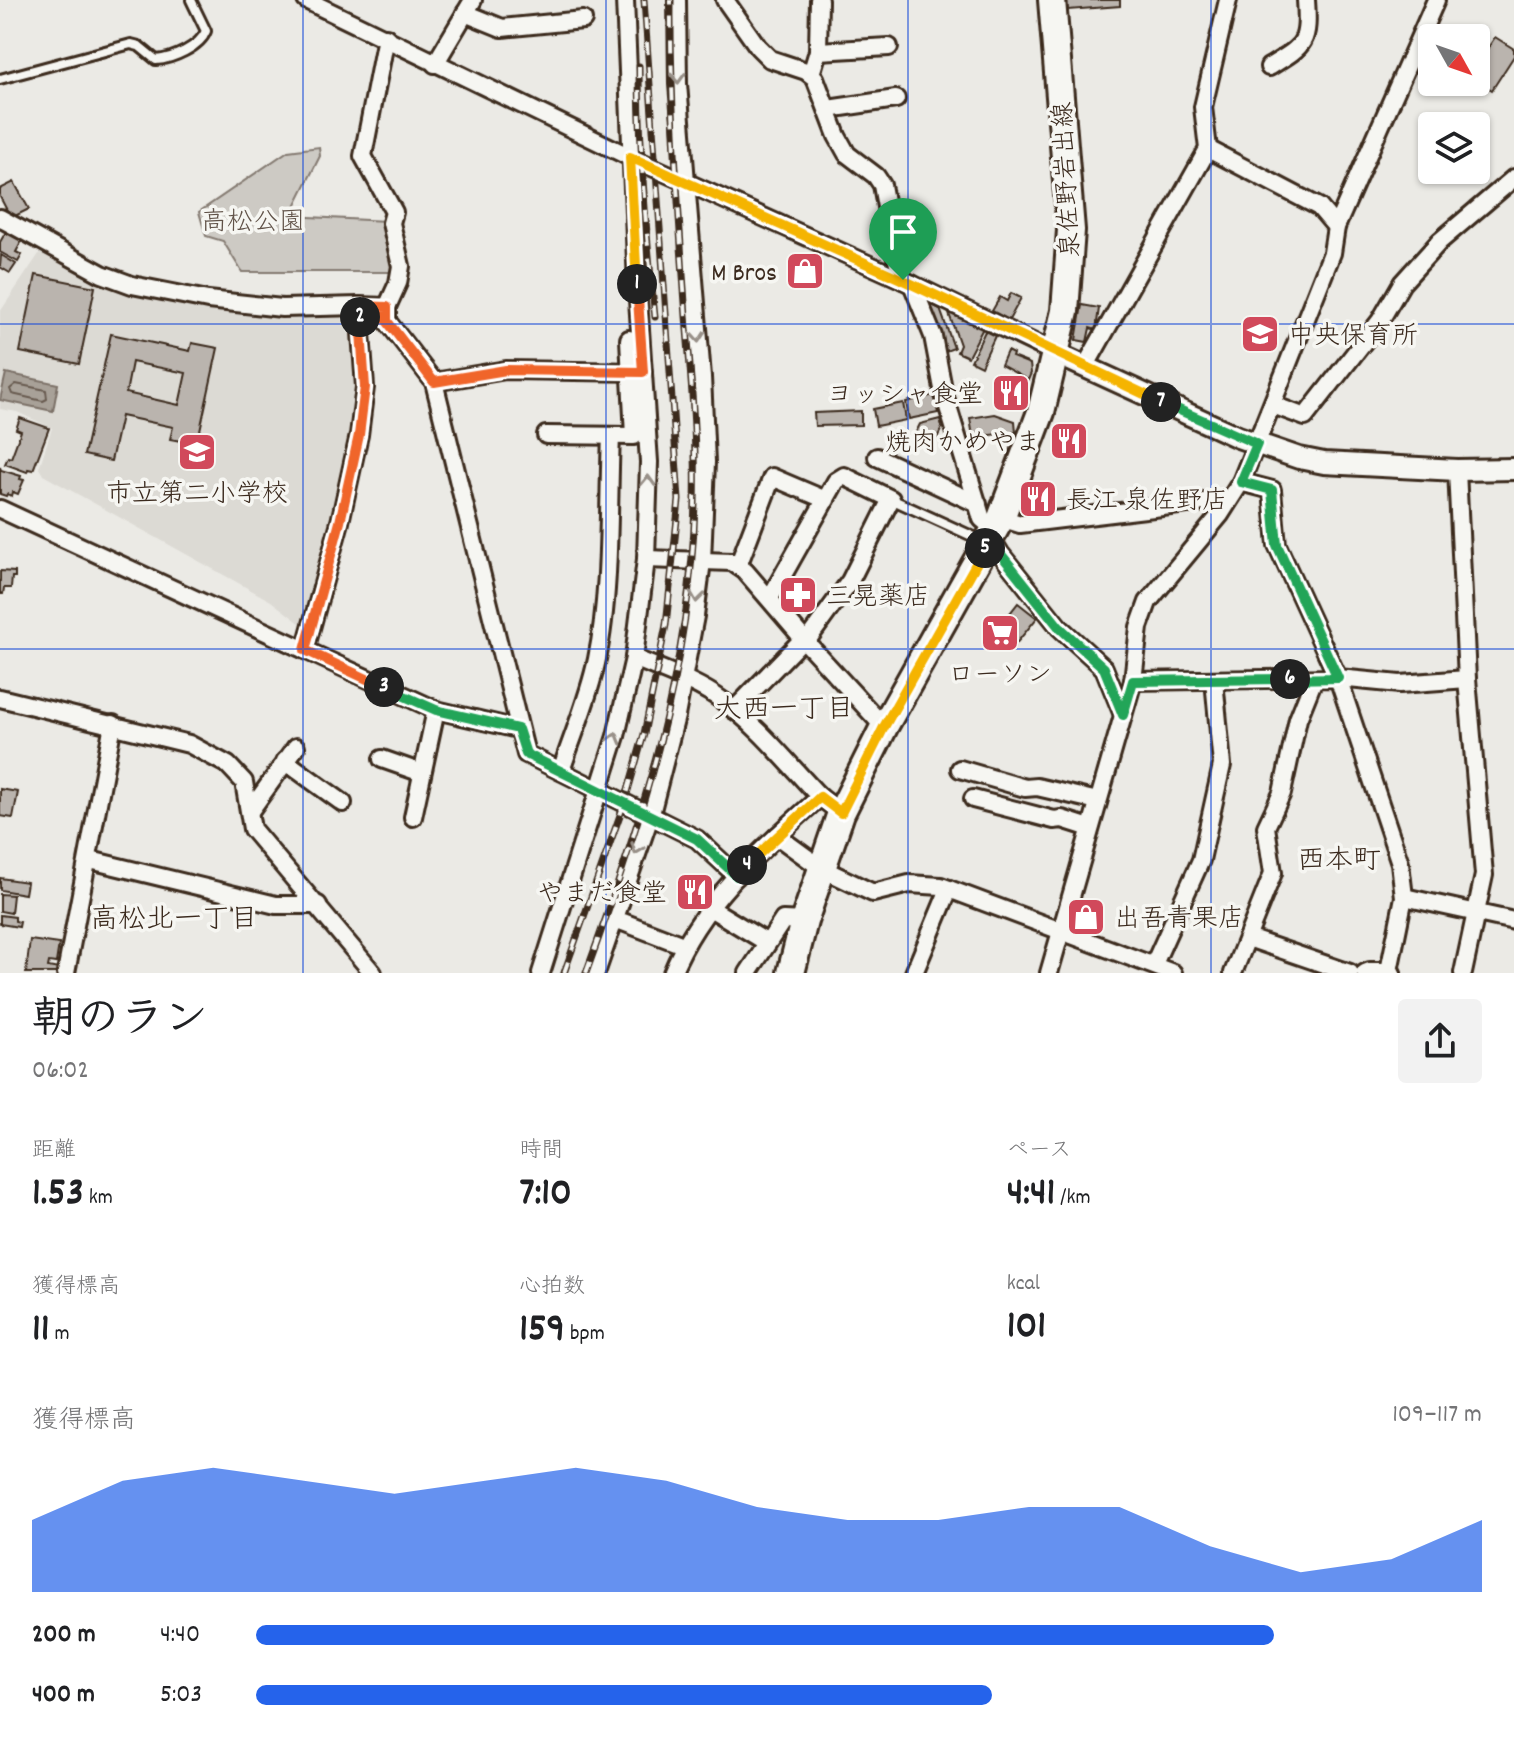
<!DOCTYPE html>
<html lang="ja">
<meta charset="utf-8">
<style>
:root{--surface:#fff;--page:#f2f2f2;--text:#202124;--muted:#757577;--accent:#2563eb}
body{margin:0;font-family:Dekko,"Klee One",sans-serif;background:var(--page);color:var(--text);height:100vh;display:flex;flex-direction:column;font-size:30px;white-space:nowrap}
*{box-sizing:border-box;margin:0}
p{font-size:26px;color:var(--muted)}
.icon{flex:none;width:44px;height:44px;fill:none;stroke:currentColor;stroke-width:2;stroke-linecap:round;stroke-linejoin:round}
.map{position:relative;height:973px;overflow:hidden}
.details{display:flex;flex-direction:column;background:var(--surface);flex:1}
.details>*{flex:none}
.needle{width:52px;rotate:130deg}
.buttons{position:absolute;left:1418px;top:24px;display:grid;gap:16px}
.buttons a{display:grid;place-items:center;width:72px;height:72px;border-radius:8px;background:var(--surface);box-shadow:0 2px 6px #0004;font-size:40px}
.pin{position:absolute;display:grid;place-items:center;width:68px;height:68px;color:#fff;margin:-82px -34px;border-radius:50% 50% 50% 0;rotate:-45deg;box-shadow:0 0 8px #0007}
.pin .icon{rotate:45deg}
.km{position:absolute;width:40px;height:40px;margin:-20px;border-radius:50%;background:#222;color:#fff;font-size:22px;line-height:40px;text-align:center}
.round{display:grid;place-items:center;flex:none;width:84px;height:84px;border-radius:8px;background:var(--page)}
.head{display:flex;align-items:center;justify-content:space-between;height:136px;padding:0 32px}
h1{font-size:44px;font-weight:800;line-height:60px}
.metrics{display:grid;grid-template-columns:repeat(3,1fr);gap:12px;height:136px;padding:8px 32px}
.metrics div{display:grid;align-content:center}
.metrics b{font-size:40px;font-weight:800}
.metrics small{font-size:22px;font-weight:400}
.metrics p{font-size:22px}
.chart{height:224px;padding:16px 32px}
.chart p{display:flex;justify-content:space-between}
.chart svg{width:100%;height:144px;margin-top:8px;fill:var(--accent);opacity:.7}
ul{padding:0 32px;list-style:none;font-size:26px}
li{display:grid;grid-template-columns:128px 96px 1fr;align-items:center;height:60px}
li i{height:20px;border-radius:10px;background:var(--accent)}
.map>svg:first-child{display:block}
.built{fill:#dcdad4}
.green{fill:#cdcac4;stroke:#847a71;stroke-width:2}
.water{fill:#a8a198;stroke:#7c7167;stroke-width:2}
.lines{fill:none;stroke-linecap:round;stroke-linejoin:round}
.shore{stroke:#675a4f;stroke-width:2}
.building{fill:#bab4ae;stroke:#3b2a1e;stroke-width:2;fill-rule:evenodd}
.service-casing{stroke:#3b2a1e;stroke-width:14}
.minor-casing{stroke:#3b2a1e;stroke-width:22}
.tertiary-casing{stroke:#3b2a1e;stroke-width:26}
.primary-casing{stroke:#3b2a1e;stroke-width:32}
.service{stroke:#f6f6f2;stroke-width:8}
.minor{stroke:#f6f6f2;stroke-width:16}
.tertiary{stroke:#f6f6f2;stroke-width:20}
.primary{stroke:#f6f6f2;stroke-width:26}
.rail-casing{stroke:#3b2a1e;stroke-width:7}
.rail{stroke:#f6f6f2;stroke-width:4;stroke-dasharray:12;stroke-linecap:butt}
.oneway{stroke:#989088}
.split-1-casing{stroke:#fff;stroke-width:16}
.split-2-casing{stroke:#fff;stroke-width:16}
.split-3-casing{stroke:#fff;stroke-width:16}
.split-4-casing{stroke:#fff;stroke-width:16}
.split-5-casing{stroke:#fff;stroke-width:16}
.split-6-casing{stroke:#fff;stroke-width:16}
.split-7-casing{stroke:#fff;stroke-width:16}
.split-8-casing{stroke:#fff;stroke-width:16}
.split-1{stroke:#f5b400;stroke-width:10}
.split-2{stroke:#f0652b;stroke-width:10}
.split-3{stroke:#f0652b;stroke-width:10}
.split-4{stroke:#22a559;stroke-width:10}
.split-5{stroke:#f5b400;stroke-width:10}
.split-6{stroke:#22a559;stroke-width:10}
.split-7{stroke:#22a559;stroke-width:10}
.split-8{stroke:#f5b400;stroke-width:10}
.grid{fill:none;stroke:#1d4ed8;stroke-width:2;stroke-opacity:0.55}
.labels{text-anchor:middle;stroke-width:7;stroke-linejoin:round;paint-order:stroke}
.street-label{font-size:26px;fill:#3b2a1e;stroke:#f6f6f2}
.park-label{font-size:26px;fill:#605248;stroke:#f6f6f2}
.poi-label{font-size:26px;fill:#3b2a1e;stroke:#f6f6f2;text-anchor:end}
.neighbourhood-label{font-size:28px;fill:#3b2a1e;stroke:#f6f6f2}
</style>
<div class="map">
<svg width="1514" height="973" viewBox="0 0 1514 973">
<rect width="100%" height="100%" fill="#ebeae5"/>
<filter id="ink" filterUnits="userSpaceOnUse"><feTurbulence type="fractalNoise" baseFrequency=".0125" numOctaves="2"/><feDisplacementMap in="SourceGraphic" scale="16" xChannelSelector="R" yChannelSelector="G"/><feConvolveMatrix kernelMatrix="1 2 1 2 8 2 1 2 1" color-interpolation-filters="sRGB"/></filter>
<g filter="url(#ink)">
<polygon class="built" points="43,248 101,279 347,310 354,315 359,389 354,437 305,627 271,601 43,475 39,468 52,428 17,412 0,409 0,312"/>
<polygon class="green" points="319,147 320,156 290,216 386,221 396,272 242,272 223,241 206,236 199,212 288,151"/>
<polygon class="water" points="6,373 58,384 53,411 0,400"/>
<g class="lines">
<polygon class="shore" points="16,384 46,390 47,399 43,401 12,394 10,389"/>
</g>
<g class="building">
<polygon points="1067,0 1120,0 1120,6 1068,10"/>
<polygon points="1495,37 1514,49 1514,56 1492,90 1476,80 1476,66"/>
<polygon points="14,182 29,209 11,218 0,197 0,189"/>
<polygon points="7,230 23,239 16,252 22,255 18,262 0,252 0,242"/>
<polygon points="1,255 16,264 10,273 0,267"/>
<polygon points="36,275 95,287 79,364 20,352"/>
<polygon points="1011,293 1021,298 1009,320 992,311 1000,297 1007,301"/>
<polygon points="927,302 940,309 954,348 943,352"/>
<polygon points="1082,305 1099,308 1096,330 1090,328 1087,342 1076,340"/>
<polygon points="948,311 983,328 968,357 957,352 960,345"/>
<polygon points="985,331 995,336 981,366 971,361"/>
<path d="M111 334 190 351 192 343 218 348 197 444 170 439 173 427 121 416 111 461 84 455ZM132 362 186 373 179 405 126 393Z"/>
<polygon points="1007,351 1013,354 1012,357 1030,364 1031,373 1028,380 1001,365"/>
<polygon points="934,395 938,413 909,419 906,402"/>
<polygon points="903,403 906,420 876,426 873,409"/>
<polygon points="861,411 861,425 815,426 814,413"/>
<polygon points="995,414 1015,421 1016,432 973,437 970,418"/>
<polygon points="20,418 49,428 33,470 28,469 27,472 5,464 8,457 11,458 21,431 16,429"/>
<polygon points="940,419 942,428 935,442 916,432 920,424"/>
<polygon points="0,467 1,470 21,476 20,479 24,480 18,494 13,492 12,496 7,494 6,496 0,494"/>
<polygon points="0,571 15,572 15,577 12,577 11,588 4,588 3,594 0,594"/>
<polygon points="1018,603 1037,618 1011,650 992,636"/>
<polygon points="0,789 18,792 13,818 0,816"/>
<polygon points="0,878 27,882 25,894 0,890"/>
<polygon points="0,894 13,895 11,913 0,911"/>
<polygon points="0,915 15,917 15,921 20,922 19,927 0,924"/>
<polygon points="30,940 59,944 56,963 49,962 48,967 59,969 58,973 26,973"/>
</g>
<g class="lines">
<g class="service-casing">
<g id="service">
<path d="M0 79 131 44 139 46 156 60C172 59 200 47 206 31L191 0"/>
<polyline points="891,499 983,541"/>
</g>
</g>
<g class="minor-casing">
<g id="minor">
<polyline points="306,0 630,157 903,280 1057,354"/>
<polyline points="725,0 758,47 770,59 806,71 815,78 837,136 847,154 876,176 882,185 894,250 903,280"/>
<polyline points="465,13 502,28 583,20"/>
<polyline points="386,37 363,156 394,212 391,223 401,266 398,283 387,307 387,321 434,382 526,754 697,839 737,876"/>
<polyline points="818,51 889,47"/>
<polyline points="435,64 473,0"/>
<path d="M1269 67C1305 45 1309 44 1306 0"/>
<polyline points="811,74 818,51 819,0"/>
<polyline points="828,109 896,99"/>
<polyline points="1208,149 1319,207 1336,227"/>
<polyline points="0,218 102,274 132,285 208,300 282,308 359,306"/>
<polyline points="912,284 933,336 944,394 982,519 995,530"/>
<polyline points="387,307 359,306 365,387 359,435 340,522 305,650 436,710 518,729"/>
<polyline points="1085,367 1208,149 1203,107 1228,0"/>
<polyline points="434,382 506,370 643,372"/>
<polyline points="1273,405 1305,417 1380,321 1402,283 1440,241 1514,178"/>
<polyline points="546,435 634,436 629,339"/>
<polyline points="877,457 978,504"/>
<polyline points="1457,470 1467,679 1484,875 1463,973"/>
<polyline points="1241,482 1272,490 1277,545 1338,678 1400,863 1404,897 1389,971 1392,973"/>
<polyline points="0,509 305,650"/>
<polyline points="1001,518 1020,524 1229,499"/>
<polyline points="991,538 1000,553 1059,627 1104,668 1123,715"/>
<polyline points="646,559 732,562 745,571 806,642 884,727"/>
<polyline points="738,566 772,477 826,500"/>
<polyline points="770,598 836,481 844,476 891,499 850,581 806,642"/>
<path d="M634 658C664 671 696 681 723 701 760 727 789 765 820 797"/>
<polyline points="1133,681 1338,678 1400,684 1467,679"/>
<polyline points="0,698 189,744 228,765 244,782 252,829 373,973"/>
<polyline points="734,710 803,639"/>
<polyline points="382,759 422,773"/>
<polyline points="285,761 343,803"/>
<polyline points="960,769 1025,788 1037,787 1098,801"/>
<path d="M561 771C573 734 589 698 597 659 611 591 608 506 611 436"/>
<polyline points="973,799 1054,820 1062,819 1090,828"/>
<polyline points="250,811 296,747"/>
<polyline points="413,817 436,710"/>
<polyline points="777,836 821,868 873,893 909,884 941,886 1173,973"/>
<polyline points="90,860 276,905 318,905"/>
<polyline points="1404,897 1514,921"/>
<polyline points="710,908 766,942"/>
<polyline points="623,922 683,945"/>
<polyline points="1248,938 1350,973"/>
<polyline points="1154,964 1201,860 1222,765 1214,680"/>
<polyline points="66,973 113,724"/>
<polyline points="541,973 616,736 634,658 646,559 649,462 637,285 625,0"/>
<polyline points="596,973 651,814 676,716 695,616 702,561 706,462 702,377 678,84 677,0"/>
<path d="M672 973C701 901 763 848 820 797L841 813"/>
<polyline points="748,973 783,920 804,921"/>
<polyline points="914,973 949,889"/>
<polyline points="1049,973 1133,681 1139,627 1148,602 1220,515 1241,482 1332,253 1336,227 1436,0"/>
<polyline points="1233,973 1273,873 1266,827 1282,793 1298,719 1314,679"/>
<polyline points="1365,973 1370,971 1389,971"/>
</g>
</g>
<g class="tertiary-casing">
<polyline id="tertiary" points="1057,354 1238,437 1299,458 1324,463 1457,470 1514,469"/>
</g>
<g class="primary-casing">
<polyline id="primary" points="791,973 804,921 841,813 884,727 1001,518 1041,412 1065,311 1071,230 1052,0"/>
</g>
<use href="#service" class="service"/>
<use href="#minor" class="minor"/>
<use href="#tertiary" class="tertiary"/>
<use href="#primary" class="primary"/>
<g class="rail-casing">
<g id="rail">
<path d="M639 66C639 150 646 233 655 317"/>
<polyline points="564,973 625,801 644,734 666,625 679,500 644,0"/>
<path d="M586 973C642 821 691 665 695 503 697 436 690 370 685 303 678 203 670 101 671 0"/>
</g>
</g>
<use href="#rail" class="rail"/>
</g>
<defs><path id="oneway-chevron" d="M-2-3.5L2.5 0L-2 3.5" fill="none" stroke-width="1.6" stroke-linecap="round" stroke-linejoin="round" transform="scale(2)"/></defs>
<g class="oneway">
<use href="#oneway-chevron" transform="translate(678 78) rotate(88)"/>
<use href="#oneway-chevron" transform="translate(698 337) rotate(85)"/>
<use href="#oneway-chevron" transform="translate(648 481) rotate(-88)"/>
<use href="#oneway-chevron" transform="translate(697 597) rotate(97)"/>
<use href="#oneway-chevron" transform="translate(615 738) rotate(-74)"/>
<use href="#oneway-chevron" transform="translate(637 849) rotate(111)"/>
</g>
</g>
<g class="lines" filter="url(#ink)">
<g class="split-1-casing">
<polyline id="split-1" points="637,284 630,157 903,280"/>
</g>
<g class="split-2-casing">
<polyline id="split-2" points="360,317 359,306 387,307 387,321 434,382 506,370 643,372 637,284"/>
</g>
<g class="split-3-casing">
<polyline id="split-3" points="360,317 365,387 359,435 340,522 305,650 384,687"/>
</g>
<g class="split-4-casing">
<polyline id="split-4" points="384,687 436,710 518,729 526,754 697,839 737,876 747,865"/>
</g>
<g class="split-5-casing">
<polyline id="split-5" points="747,865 820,797 841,813 884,727 985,548"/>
</g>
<g class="split-6-casing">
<polyline id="split-6" points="985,548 991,538 1000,553 1059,627 1104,668 1123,715 1133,681 1290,679"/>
</g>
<g class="split-7-casing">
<polyline id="split-7" points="1161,402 1257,444 1241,482 1272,490 1277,545 1338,678 1290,679"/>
</g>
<g class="split-8-casing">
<polyline id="split-8" points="903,280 1161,402"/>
</g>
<use href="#split-1" class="split-1"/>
<use href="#split-2" class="split-2"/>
<use href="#split-3" class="split-3"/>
<use href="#split-4" class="split-4"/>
<use href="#split-5" class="split-5"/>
<use href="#split-6" class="split-6"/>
<use href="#split-7" class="split-7"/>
<use href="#split-8" class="split-8"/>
</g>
<path class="grid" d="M303 0V973M606 0V973M908 0V973M1211 0V973M0 324H1514M0 649H1514"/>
<defs>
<g id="shop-square" transform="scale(2)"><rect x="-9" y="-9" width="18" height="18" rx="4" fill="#d1495b" stroke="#f6f6f2"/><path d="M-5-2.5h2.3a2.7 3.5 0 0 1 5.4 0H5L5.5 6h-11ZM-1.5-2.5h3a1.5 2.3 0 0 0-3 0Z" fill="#fff"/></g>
<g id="school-square" transform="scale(2)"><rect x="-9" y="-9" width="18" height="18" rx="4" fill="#d1495b" stroke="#f6f6f2"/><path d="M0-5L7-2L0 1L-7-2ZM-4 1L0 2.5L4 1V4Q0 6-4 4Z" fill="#fff"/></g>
<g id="restaurant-square" transform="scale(2)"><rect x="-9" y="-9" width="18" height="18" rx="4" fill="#d1495b" stroke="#f6f6f2"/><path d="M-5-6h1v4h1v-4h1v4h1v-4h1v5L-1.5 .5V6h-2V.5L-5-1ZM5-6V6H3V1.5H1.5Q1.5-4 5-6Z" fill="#fff"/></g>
<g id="pharmacy-square" transform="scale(2)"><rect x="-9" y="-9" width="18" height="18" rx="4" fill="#d1495b" stroke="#f6f6f2"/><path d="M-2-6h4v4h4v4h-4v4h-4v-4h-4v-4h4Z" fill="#fff"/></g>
<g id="supermarket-square" transform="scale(2)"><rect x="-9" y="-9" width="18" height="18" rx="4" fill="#d1495b" stroke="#f6f6f2"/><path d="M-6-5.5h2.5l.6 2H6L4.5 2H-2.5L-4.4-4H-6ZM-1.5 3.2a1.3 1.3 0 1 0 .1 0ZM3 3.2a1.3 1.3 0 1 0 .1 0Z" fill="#fff"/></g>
</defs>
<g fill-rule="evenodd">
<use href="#shop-square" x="805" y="271"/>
<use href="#school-square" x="1260" y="334"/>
<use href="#restaurant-square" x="1011" y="393"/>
<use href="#restaurant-square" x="1069" y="441"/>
<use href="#school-square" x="197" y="452"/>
<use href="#restaurant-square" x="1038" y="499"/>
<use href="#pharmacy-square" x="798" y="595"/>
<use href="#supermarket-square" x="1000" y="633"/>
<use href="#restaurant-square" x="695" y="892"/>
<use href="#shop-square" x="1086" y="917"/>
</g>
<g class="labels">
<g class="street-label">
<text transform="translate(1065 180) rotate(-93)" y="9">泉佐野岩出線</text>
</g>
<g class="park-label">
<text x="253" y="229">高松公園</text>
</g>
<g class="poi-label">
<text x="777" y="280">M Bros</text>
<text x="1288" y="343" text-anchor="start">中央保育所</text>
<text x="983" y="402">ヨッシャ食堂</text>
<text x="1041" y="450">焼肉かめやま</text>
<text x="197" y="501" text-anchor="middle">市立第二小学校</text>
<text x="1066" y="508" text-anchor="start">長江 泉佐野店</text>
<text x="826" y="604" text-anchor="start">三晃薬店</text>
<text x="1000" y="682" text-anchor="middle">ローソン</text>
<text x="667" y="901">やまだ食堂</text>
<text x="1114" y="926" text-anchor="start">出吾青果店</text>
</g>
<g class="neighbourhood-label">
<text x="784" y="717">大西一丁目</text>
<text x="1339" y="868">西本町</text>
<text x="174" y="927">高松北一丁目</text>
</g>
</g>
</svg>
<div class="buttons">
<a><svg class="needle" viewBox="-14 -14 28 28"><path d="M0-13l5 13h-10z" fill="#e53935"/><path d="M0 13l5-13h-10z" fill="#757577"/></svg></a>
<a><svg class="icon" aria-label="layers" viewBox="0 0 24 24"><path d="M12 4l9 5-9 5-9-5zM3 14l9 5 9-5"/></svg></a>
</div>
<div class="pin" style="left:903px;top:280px;background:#1e9e55"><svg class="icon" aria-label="arrive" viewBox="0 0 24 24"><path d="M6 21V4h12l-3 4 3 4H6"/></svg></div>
<b class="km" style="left:637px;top:284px">1</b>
<b class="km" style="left:360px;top:317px">2</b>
<b class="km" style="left:384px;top:687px">3</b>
<b class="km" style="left:747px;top:865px">4</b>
<b class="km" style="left:985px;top:548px">5</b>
<b class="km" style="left:1290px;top:679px">6</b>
<b class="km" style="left:1161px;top:402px">7</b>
</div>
<section class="details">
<div class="head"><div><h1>朝のラン</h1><p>06:02</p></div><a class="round"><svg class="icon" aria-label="share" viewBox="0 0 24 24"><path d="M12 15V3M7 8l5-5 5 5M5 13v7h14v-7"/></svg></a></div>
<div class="metrics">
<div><p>距離</p><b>1.53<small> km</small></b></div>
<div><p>時間</p><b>7:10</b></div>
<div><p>ペース</p><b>4:41<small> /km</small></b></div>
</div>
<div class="metrics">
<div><p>獲得標高</p><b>11<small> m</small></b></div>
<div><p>心拍数</p><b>159<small> bpm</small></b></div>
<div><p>kcal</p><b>101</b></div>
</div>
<div class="chart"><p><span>獲得標高</span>109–117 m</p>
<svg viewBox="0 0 160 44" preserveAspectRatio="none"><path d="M0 44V22L10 10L20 6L30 10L40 14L50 10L60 6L70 10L80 18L90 22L100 22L110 18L120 18L130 30L140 38L150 34L160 22V44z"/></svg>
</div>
<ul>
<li><b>200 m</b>4:40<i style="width:83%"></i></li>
<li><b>400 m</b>5:03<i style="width:60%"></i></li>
</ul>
</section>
